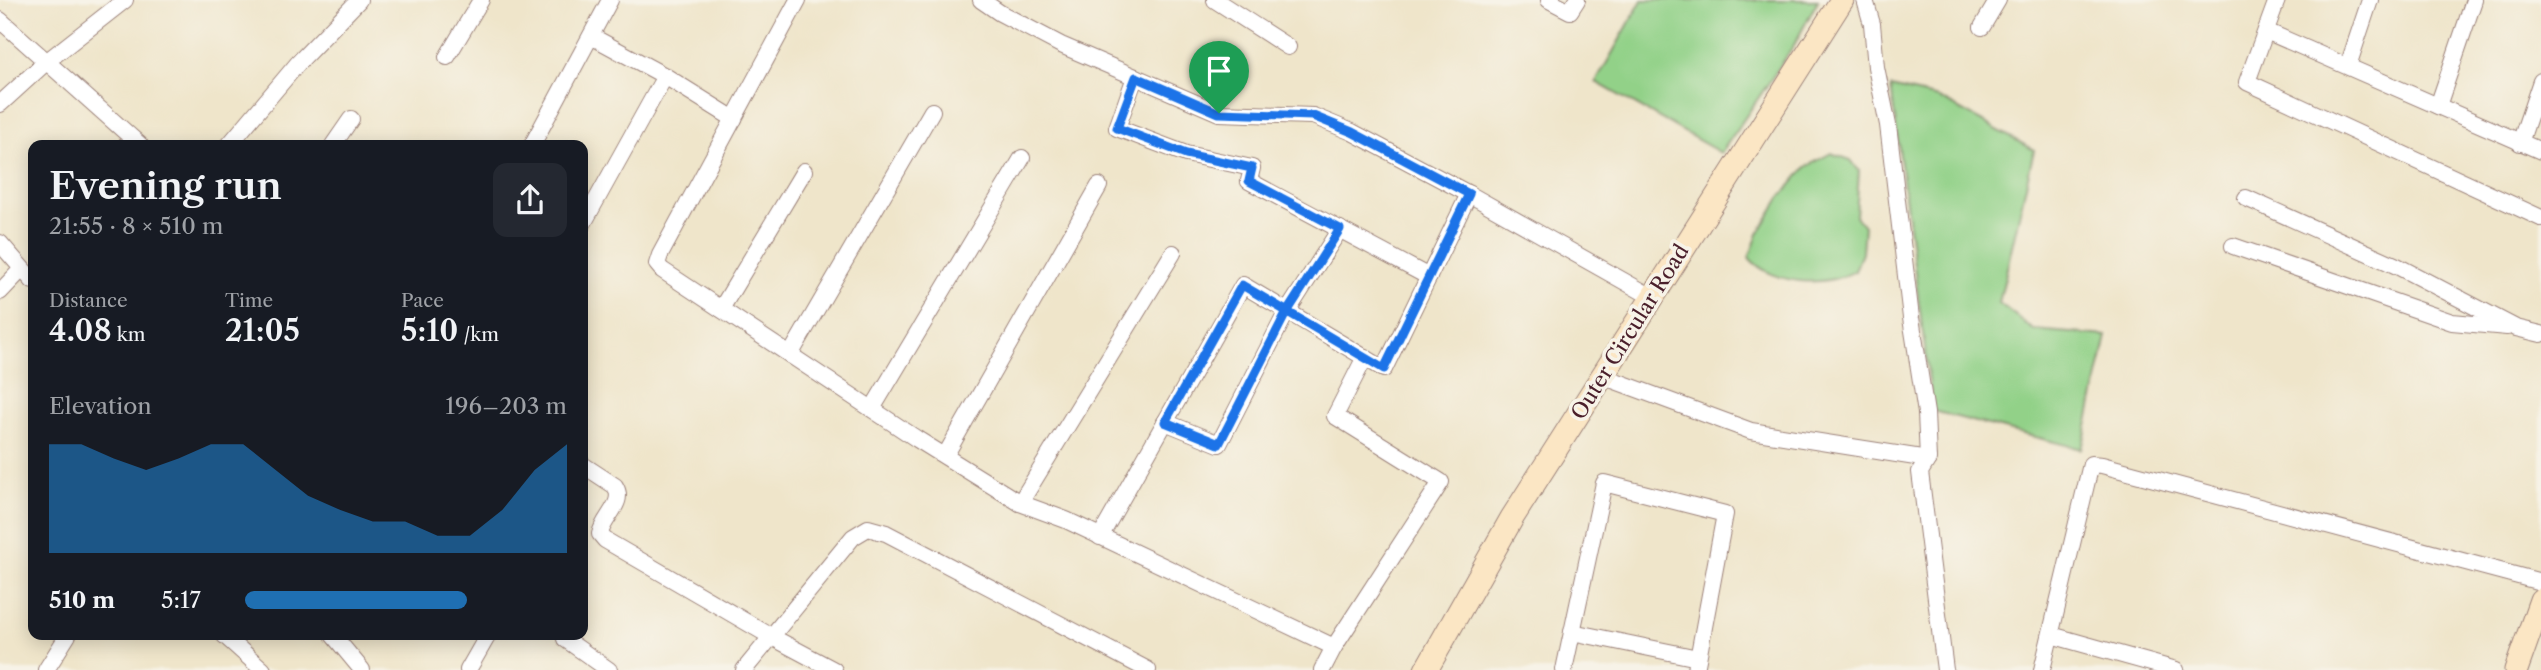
<!DOCTYPE html>
<meta charset="utf-8">
<style>
:root{--surface:#171b24;--page:#242831;--text:#f1f3f6;--muted:#9ea1a6;--accent:#1f6fb2}
body{margin:0;font-family:"Libre Caslon Text",serif;background:var(--page);color:var(--text);height:100vh;display:flex;flex-direction:column;font-size:26px;white-space:nowrap}
*{box-sizing:border-box;margin:0}
p{font-size:23px;color:var(--muted)}
.icon{flex:none;width:38px;height:38px;fill:none;stroke:currentColor;stroke-width:2;stroke-linecap:round;stroke-linejoin:round}
.map{position:relative;flex:1;overflow:hidden}
.sheet{position:absolute;left:28px;top:140px;width:560px;height:500px;display:flex;flex-direction:column;background:var(--surface);border-radius:14px;box-shadow:0 4px 18px #0003}
.sheet>*{flex:none}
.pin{position:absolute;display:grid;place-items:center;width:60px;height:60px;color:#fff;margin:-72px -30px;border-radius:50% 50% 50% 0;rotate:-45deg;box-shadow:0 0 7px #0007}
.pin .icon{rotate:45deg}
.round{display:grid;place-items:center;flex:none;width:74px;height:74px;border-radius:14px;background:var(--page)}
.summary{display:flex;align-items:center;justify-content:space-between;height:119px;padding:0 21px}
h1{font-size:38px;font-weight:600;line-height:52px}
.stats{display:grid;grid-template-columns:repeat(3,1fr);gap:10px;height:119px;padding:7px 21px}
.stats div{display:grid;align-content:center}
.stats b{font-size:30px;font-weight:600}
.stats small{font-size:19px;font-weight:400}
.stats p{font-size:19px}
.chart{height:196px;padding:14px 21px}
.chart p{display:flex;justify-content:space-between}
.chart svg{width:100%;height:126px;margin-top:7px;fill:var(--accent);opacity:.7}
ul{padding:0 21px;list-style:none;font-size:23px}
li{display:grid;grid-template-columns:112px 84px 1fr;align-items:center;height:52px}
li i{height:18px;border-radius:9px;background:var(--accent)}
.map>svg:first-child{display:block}
.green{fill:#92d188;stroke:#6e785a;stroke-width:2}
.lines{fill:none;stroke-linecap:round;stroke-linejoin:round}
.street-casing{stroke:#9c827a;stroke-width:18}
.secondary-casing{stroke:#9c827a;stroke-width:25}
.street{stroke:#fff;stroke-width:16}
.secondary{stroke:#fbe6c4;stroke-width:23}
.route-casing{stroke:#fff;stroke-width:14}
.route{stroke:#1a73e8;stroke-width:9}
.labels{text-anchor:middle;stroke-width:7;stroke-linejoin:round;paint-order:stroke}
.street-label{font-size:21px;fill:#4a1f2b;stroke:#f7f3e8}
</style>
<div class="map">
<svg width="2541" height="670" viewBox="0 0 2541 670">
<rect width="100%" height="100%" fill="#f7f3e8"/>
<filter id="ink" filterUnits="userSpaceOnUse"><feTurbulence type="fractalNoise" baseFrequency=".0143" numOctaves="2"/><feDisplacementMap in="SourceGraphic" scale="14" xChannelSelector="R" yChannelSelector="G"/><feConvolveMatrix kernelMatrix="1 2 1 2 8 2 1 2 1" color-interpolation-filters="sRGB"/></filter>
<filter id="wash" filterUnits="userSpaceOnUse"><feTurbulence type="fractalNoise" baseFrequency=".00686" numOctaves="4" result="noise"/><feDisplacementMap in="SourceGraphic" scale="28" xChannelSelector="R" yChannelSelector="G"/><feGaussianBlur stdDeviation="1.57" result="paint"/><feColorMatrix in="noise" values="0 0 0 0 0 0 0 0 0 0 0 0 0 0 0 0 0 1.4 0 .05"/><feComposite in="paint" operator="in"/></filter>
<g filter="url(#wash)">
<rect width="100%" height="100%" fill="#efe5ca"/>
<g class="green">
<polygon points="1642,0 1818,0 1793,47 1721,153 1596,82"/>
<polygon points="1891,87 1939,98 2034,150 1999,303 2034,330 2107,336 2082,449 1933,411"/>
<path d="M1831 153 1851 160 1859 171 1856 216 1864 226 1862 252 1855 271C1822 288 1775 285 1749 258L1758 234 1780 198 1806 167Z"/>
</g>
</g>
<g filter="url(#ink)">
<g class="lines">
<g class="street-casing">
<g id="street">
<polyline points="798,0 660,255 657,264 662,270 917,439 1020,503 1066,520 1334,647"/>
<polyline points="981,0 1000,13 1061,45 1219,113 1313,116 1352,132 1469,194"/>
<polyline points="1215,0 1288,47"/>
<polyline points="1549,0 1570,11 1577,0"/>
<polyline points="1865,0 1872,24 1876,67 1888,125 1911,318 1926,413 1928,459 1920,472 1945,670"/>
<polyline points="2277,0 2247,82 2541,218"/>
<polyline points="0,20 140,145"/>
<polyline points="1982,27 1998,0"/>
<polyline points="2266,31 2541,151"/>
<polyline points="591,36 665,76 734,119"/>
<polyline points="447,57 481,0"/>
<polyline points="2348,66 2370,0"/>
<polyline points="1135,77 1117,128 1186,154 1252,168 1249,181 1429,277"/>
<polyline points="0,104 46,62 125,0"/>
<polyline points="2438,106 2474,0"/>
<polyline points="2520,143 2541,81"/>
<polyline points="229,145 299,62 359,0"/>
<polyline points="333,145 351,119"/>
<polyline points="532,145 610,0"/>
<polyline points="2246,198 2397,266 2516,328 2541,334"/>
<polyline points="583,224 665,76"/>
<polyline points="0,243 33,281"/>
<polyline points="2233,246 2452,322 2507,327"/>
<polyline points="0,292 22,269"/>
<polyline points="721,309 804,171"/>
<polyline points="790,355 932,111"/>
<polyline points="1602,376 1751,431 1928,459"/>
<polyline points="872,409 1022,158"/>
<polyline points="1165,422 1219,444 1285,315 1340,229"/>
<polyline points="945,456 1099,186"/>
<path d="M583 465 615 486C626 503 603 517 600 534L605 540 772 637 834 670"/>
<polyline points="1020,503 1173,253"/>
<polyline points="1100,537 1243,285 1384,369 1469,194 1652,297"/>
<polyline points="1572,632 1698,658"/>
<polyline points="224,635 263,670"/>
<polyline points="333,635 362,670"/>
<polyline points="2051,635 2176,670"/>
<polyline points="565,639 609,670"/>
<polyline points="46,670 68,635"/>
<polyline points="468,670 488,635"/>
<polyline points="744,670 853,537 868,528 886,533 1148,670"/>
<polyline points="1322,670 1334,647 1441,482 1335,416 1365,357"/>
<polyline points="1564,670 1604,483 1725,514 1696,670"/>
<polyline points="2042,670 2091,464 2102,465 2541,582"/>
</g>
</g>
<g class="secondary-casing">
<g id="secondary">
<polyline points="1426,670 1512,518 1842,0"/>
<polyline points="2516,670 2541,600"/>
</g>
</g>
<use href="#street" class="street"/>
<use href="#secondary" class="secondary"/>
</g>
</g>
<g class="lines" filter="url(#ink)">
<g class="route-casing">
<path id="route" d="M1219 113 1136 77 1117 128 1186 154 1252 168 1249 181 1340 229 1287 312 1285 315 1219 444 1165 422 1242 285C1290 313 1337 341 1384 369L1469 194 1352 132 1313 116 1219 113"/>
</g>
<use href="#route" class="route"/>
</g>
<g class="labels">
<g class="street-label">
<text transform="translate(1630 332) rotate(-58)" y="7">Outer Circular Road</text>
</g>
</g>
</svg>
<div class="pin" style="left:1219px;top:113px;background:#1e9e55"><svg class="icon" aria-label="arrive" viewBox="0 0 24 24"><path d="M6 21V4h12l-3 4 3 4H6"/></svg></div>
<section class="sheet">
<div class="summary"><div><h1>Evening run</h1><p>21:55 · 8 × 510 m</p></div><a class="round"><svg class="icon" aria-label="share" viewBox="0 0 24 24"><path d="M12 15V3M7 8l5-5 5 5M5 13v7h14v-7"/></svg></a></div>
<div class="stats">
<div><p>Distance</p><b>4.08<small> km</small></b></div>
<div><p>Time</p><b>21:05</b></div>
<div><p>Pace</p><b>5:10<small> /km</small></b></div>
</div>
<div class="chart"><p><span>Elevation</span>196–203 m</p>
<svg viewBox="0 0 160 44" preserveAspectRatio="none"><path d="M0 44V6L10 6L20 11L30 15L40 11L50 6L60 6L70 15L80 24L90 29L100 33L110 33L120 38L130 38L140 29L150 15L160 6V44z"/></svg>
</div>
<ul>
<li><b>510 m</b>5:17<i style="width:69%"></i></li>
</ul>
</section>
</div>
